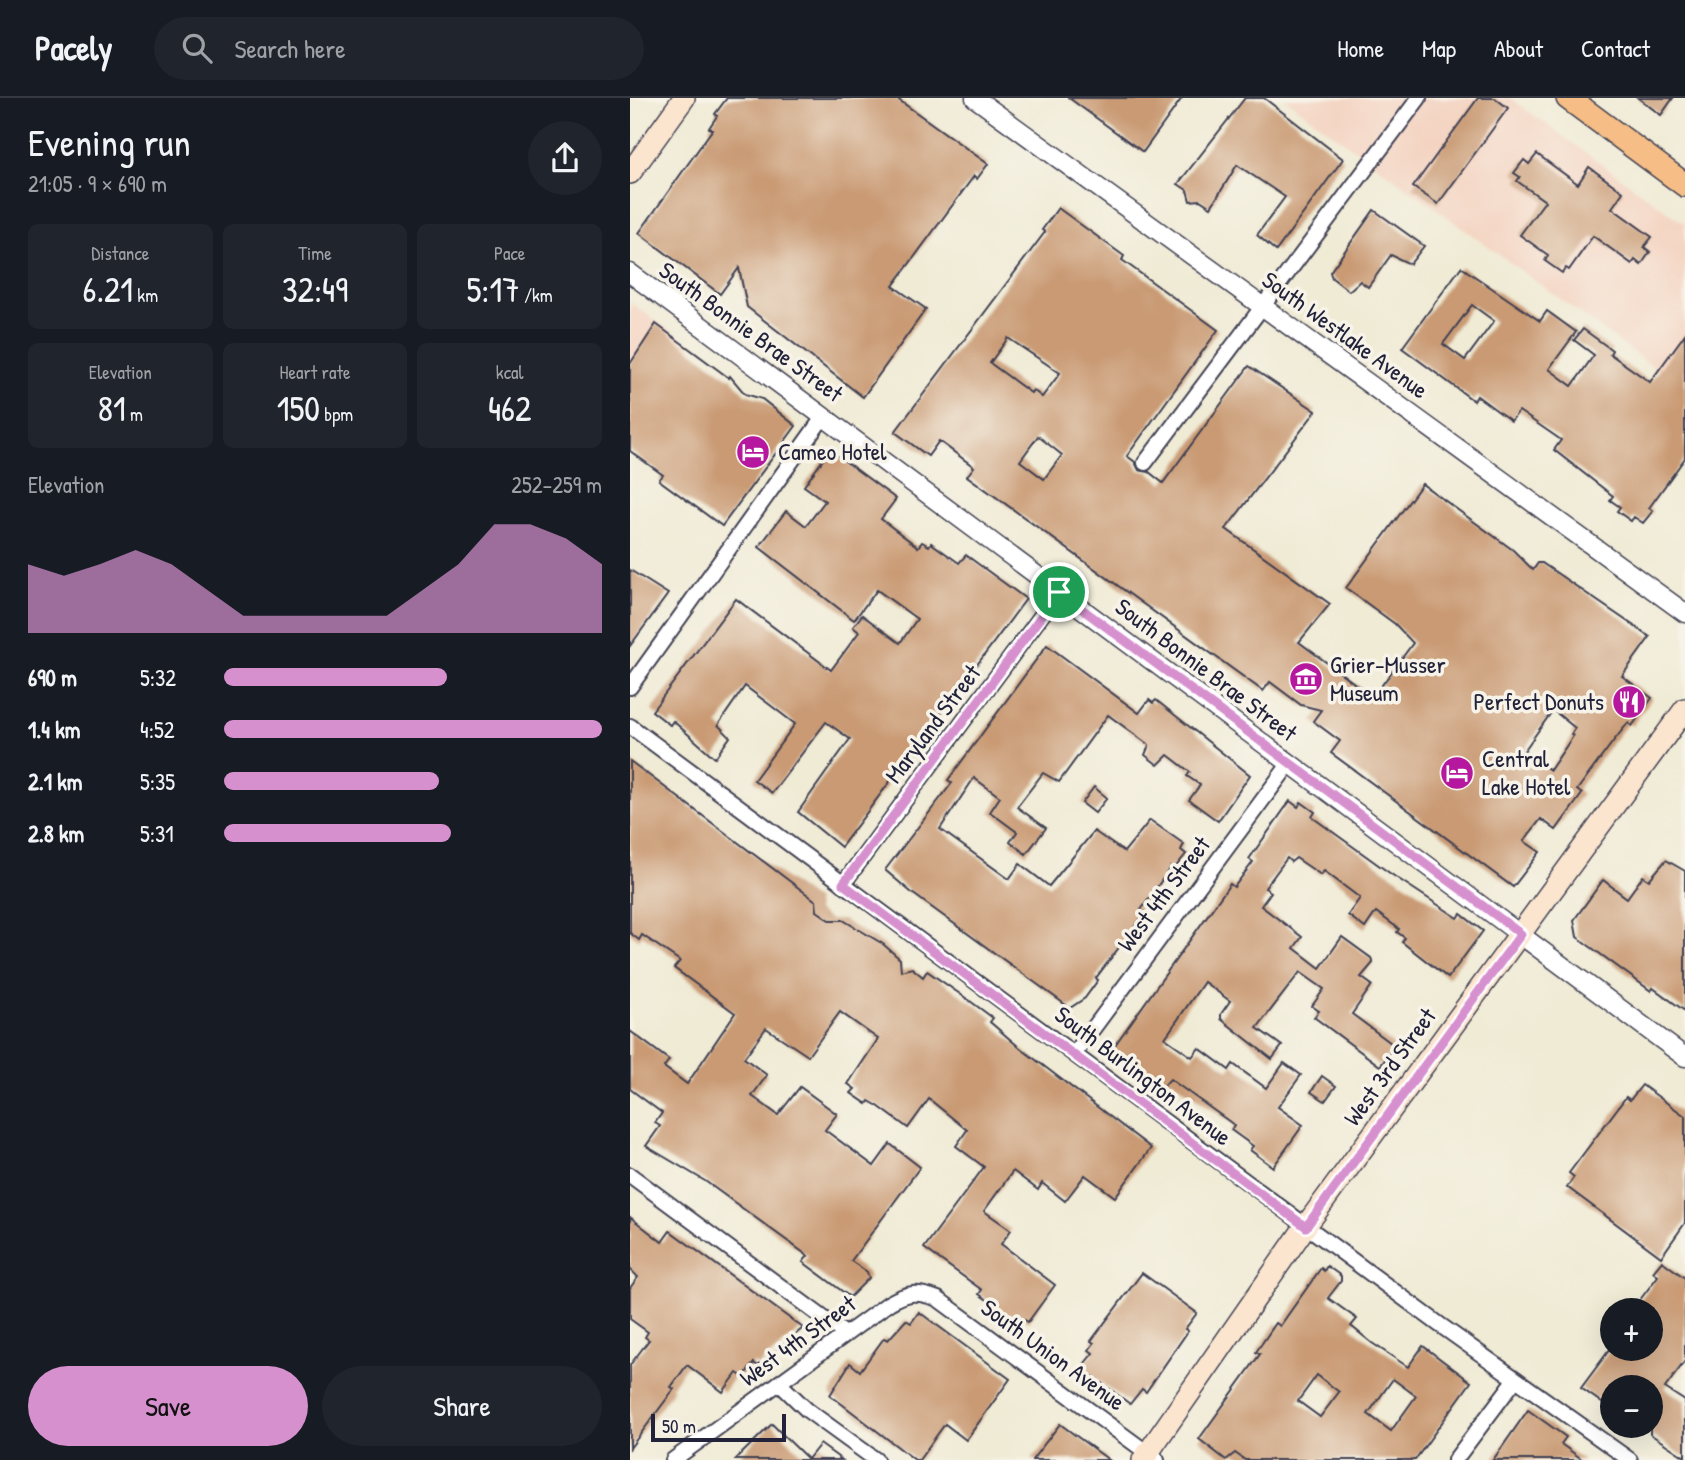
<!DOCTYPE html>
<meta charset="utf-8">
<style>
:root{--surface:#171b24;--page:#20242c;--text:#f1f3f6;--muted:#9ea1a6;--line:#363941;--accent:#d690ce}
body{margin:0;font-family:"Patrick Hand",sans-serif;background:var(--page);color:var(--text);height:100vh;display:flex;flex-direction:column;font-size:26px;white-space:nowrap}
*{box-sizing:border-box;margin:0}
p{font-size:23px;color:var(--muted)}
.icon{flex:none;width:38px;height:38px;fill:none;stroke:currentColor;stroke-width:2;stroke-linecap:round;stroke-linejoin:round}
.map{position:relative;flex:1;overflow:hidden}
.drawer{display:flex;flex-direction:column;background:var(--surface);width:630px}
.drawer>*{flex:none}
.fabs{position:absolute;left:970px;top:1200px;display:grid;gap:14px}
.fabs a{display:grid;place-items:center;width:63px;height:63px;border-radius:50%;background:var(--surface);box-shadow:0 7px 28px #0002;font-size:35px}
.scale{position:absolute;left:21px;bottom:18px;width:135px;box-sizing:border-box;padding-left:7px;border:4px solid #22223b;border-top:0;font-size:19px;line-height:24px;white-space:nowrap;color:#22223b;-webkit-text-stroke:5px #f7f3e8;paint-order:stroke}
.pin{position:absolute;display:grid;place-items:center;width:60px;height:60px;color:#fff;margin:-30px;border:4px solid #fff;border-radius:50%;box-shadow:0 2px 7px #0007}
.round{display:grid;place-items:center;flex:none;width:74px;height:74px;border-radius:37px;background:var(--page)}
.headline{display:flex;align-items:center;justify-content:space-between;height:119px;padding:0 28px}
h1{font-size:38px;font-weight:600;line-height:52px}
.metrics{display:grid;grid-template-columns:repeat(3,1fr);gap:10px;height:119px;padding:7px 28px}
.metrics div{display:grid;align-content:center;border-radius:10px;background:var(--page);text-align:center}
.metrics b{font-size:35px;font-weight:600}
.metrics small{font-size:19px;font-weight:400}
.metrics p{font-size:19px}
.chart{height:196px;padding:14px 28px}
.chart p{display:flex;justify-content:space-between}
.chart svg{width:100%;height:126px;margin-top:7px;fill:var(--accent);opacity:.7}
.cta{display:flex;gap:14px;margin-top:auto;padding:14px 28px}
.cta a{flex:1;height:80px;border-radius:42px;background:var(--accent);color:#111;font-size:28px;font-weight:600;line-height:80px;text-align:center}
.cta a+a{background:var(--page);color:var(--text)}
ul{padding:0 28px;list-style:none;font-size:23px}
li{display:grid;grid-template-columns:112px 84px 1fr;align-items:center;height:52px}
li i{height:18px;border-radius:9px;background:var(--accent)}
header{display:flex;align-items:center;gap:42px;box-sizing:border-box;height:98px;padding:0 35px;background:var(--surface);border-bottom:2px solid var(--line)}
header strong{font-size:33px}
nav{display:flex;gap:38px;margin-inline-start:auto;font-size:24px}
.search{width:490px;height:63px;background:var(--page);display:flex;align-items:center;gap:18px;box-sizing:border-box;padding:0 24px;border-radius:38px;color:var(--muted);font-size:26px}
main{display:flex;flex:1;min-height:0}
.map>svg:first-child{display:block}
.built{fill:#f4d3c1}
.building{fill:#c99a73;fill-rule:evenodd}
.lines{fill:none;stroke-linecap:round;stroke-linejoin:round}
.minor-casing{stroke:#414052;stroke-width:18}
.tertiary-casing{stroke:#414052;stroke-width:21}
.secondary-casing{stroke:#414052;stroke-width:24}
.primary-casing{stroke:#414052;stroke-width:26}
.minor{stroke:#fff;stroke-width:14}
.tertiary{stroke:#fff;stroke-width:18}
.secondary{stroke:#fbe5cf;stroke-width:21}
.primary{stroke:#f6be86;stroke-width:23}
.route-casing{stroke:#fff;stroke-width:14}
.route{stroke:#d690ce;stroke-width:9}
.labels{text-anchor:middle;stroke-width:7;stroke-linejoin:round;paint-order:stroke}
.street-label{font-size:24px;fill:#22223b;stroke:#f7f3e8}
.poi-label{font-size:24px;fill:#22223b;stroke:#f7f3e8;text-anchor:start}
</style>
<header>
<strong>Pacely</strong>
<div class="search"><svg class="icon" aria-label="search" viewBox="0 0 24 24"><circle cx="10" cy="10" r="6"/><path d="M15 15l6 6"/></svg>Search here</div>
<nav><a>Home</a><a>Map</a><a>About</a><a>Contact</a></nav>
</header>
<main>
<section class="drawer">
<div class="headline"><div><h1>Evening run</h1><p>21:05 · 9 × 690 m</p></div><a class="round"><svg class="icon" aria-label="share" viewBox="0 0 24 24"><path d="M12 15V3M7 8l5-5 5 5M5 13v7h14v-7"/></svg></a></div>
<div class="metrics">
<div><p>Distance</p><b>6.21<small> km</small></b></div>
<div><p>Time</p><b>32:49</b></div>
<div><p>Pace</p><b>5:17<small> /km</small></b></div>
</div>
<div class="metrics">
<div><p>Elevation</p><b>81<small> m</small></b></div>
<div><p>Heart rate</p><b>150<small> bpm</small></b></div>
<div><p>kcal</p><b>462</b></div>
</div>
<div class="chart"><p><span>Elevation</span>252–259 m</p>
<svg viewBox="0 0 160 44" preserveAspectRatio="none"><path d="M0 44V20L10 24L20 20L30 15L40 20L50 29L60 38L70 38L80 38L90 38L100 38L110 29L120 20L130 6L140 6L150 11L160 20V44z"/></svg>
</div>
<ul>
<li><b>690 m</b>5:32<i style="width:59%"></i></li>
<li><b>1.4 km</b>4:52<i style="width:100%"></i></li>
<li><b>2.1 km</b>5:35<i style="width:57%"></i></li>
<li><b>2.8 km</b>5:31<i style="width:60%"></i></li>
</ul>
<div class="cta"><a>Save</a><a>Share</a></div>
</section>
<div class="map">
<svg width="1055" height="1362" viewBox="0 0 1055 1362">
<rect width="100%" height="100%" fill="#f7f3e8"/>
<filter id="ink" filterUnits="userSpaceOnUse"><feTurbulence type="fractalNoise" baseFrequency=".0143" numOctaves="2"/><feDisplacementMap in="SourceGraphic" scale="14" xChannelSelector="R" yChannelSelector="G"/><feConvolveMatrix kernelMatrix="1 2 1 2 8 2 1 2 1" color-interpolation-filters="sRGB"/></filter>
<filter id="wash" filterUnits="userSpaceOnUse"><feTurbulence type="fractalNoise" baseFrequency=".00686" numOctaves="4" result="noise"/><feDisplacementMap in="SourceGraphic" scale="28" xChannelSelector="R" yChannelSelector="G"/><feGaussianBlur stdDeviation="1.57" result="paint"/><feColorMatrix in="noise" values="0 0 0 0 0 0 0 0 0 0 0 0 0 0 0 0 0 1.4 0 .05"/><feComposite in="paint" operator="in"/></filter>
<g filter="url(#wash)">
<rect width="100%" height="100%" fill="#f0ebd5"/>
<g class="built">
<polygon points="654,0 880,0 1055,126 1055,292"/>
<polygon points="0,204 61,248 0,334"/>
</g>
<g id="blocks">
<g class="building">
<polygon points="97,0 266,0 358,66 347,81 344,78 263,188 296,211 233,299 117,209 109,170 90,196 9,135 82,32 79,30 87,18 85,16"/>
<polygon points="439,0 552,0 513,54"/>
<polygon points="615,0 634,0 713,61 646,153 627,137 655,99 607,67 581,109 570,102 560,103 557,92 548,86"/>
<polygon points="848,0 865,0 878,10 808,106 783,89"/>
<polygon points="1008,0 1043,0 1031,17"/>
<polygon points="907,56 948,86 959,69 993,94 982,110 1022,139 1014,149 1020,154 1011,167 1005,162 1002,166 963,138 939,172 936,170 932,175 915,163 918,157 890,137 915,103 887,83 890,79 884,75 894,62 899,66"/>
<path d="M428 110 494 158 492 162 588 232 497 358 505 364 509 372 519 374 533 385 619 268 686 313 596 431 700 506 669 544 743 599 783 545 765 526 716 490 792 386 883 452 903 472 908 465H912L1020 539 992 578 1022 600 1002 628 998 625 982 645 947 692 952 696 926 732 911 721 894 743 910 754 883 789 701 655 710 643 683 623 691 612 671 607 640 584 633 593 337 378 344 369 309 343 298 358 265 334 415 134 412 132ZM378 240 430 275 412 299 403 292 401 295 360 265ZM408 338 432 357 414 381 390 363ZM923 612 945 630 941 636 943 638 920 672 894 653Z"/>
<polygon points="744,112 794,148 780,166 761,157 738,189 730,183 719,193 702,180 700,174"/>
<path d="M831 169 910 223 917 213 946 234 919 271 942 288 964 257 944 242 953 231 982 252 980 256 1020 284 1055 236V360L1019 410 1023 413 1013 425 1004 419 1001 423 987 413 990 409 980 402 983 398 924 352 931 342 889 313 881 323 847 298 844 303 772 250ZM842 207 864 223 835 262 813 246Z"/>
<polygon points="26,226 99,280 100,278 115,296 132,301 166,328 92,428 29,382 33,377 0,353 0,266"/>
<polygon points="200,352 266,401 251,421 288,449 292,444 299,448 301,445 329,465 336,457 396,501 211,749 168,714 220,641 196,624 142,695 124,682 165,626 115,588 88,627 100,639 85,660 43,623 40,627 22,613 106,501 201,572 229,534 223,529 232,517 270,545 287,521 247,492 224,522 129,449 156,413 176,428 195,403 174,388"/>
<polygon points="0,472 38,496 0,548"/>
<polygon points="417,547 509,615 519,602 523,605 526,602 620,677 588,723 559,702 570,687 557,678 560,674 538,657 528,667 515,657 519,647 478,617 429,684 413,675 387,709 416,730 396,756 380,744 387,734 360,714 370,699 344,680 310,731 379,781 390,766 419,788 464,733 494,754 520,722 554,746 551,752 556,756 544,771 541,769 511,812 515,815 466,880 468,882 455,900 440,910 282,795 255,772 322,685 318,682"/>
<polygon points="0,663 186,803 187,813 200,822 213,822 253,846 270,861 271,873 282,870 293,879 297,873 340,903 363,920 360,924 389,949 521,1050 485,1099 455,1077 435,1103 412,1085 408,1092 383,1073 354,1113 381,1132 371,1146 425,1187 398,1224 391,1220 388,1224 360,1204 349,1196 352,1192 294,1150 354,1069 326,1048 337,1032 299,1001 278,1030 248,1008 239,1003 237,1006 221,995 225,991 218,986 248,941 210,914 178,958 136,930 114,960 137,977 122,998 148,1017 170,989 207,1016 195,1032 244,1068 260,1046 290,1069 221,1163 237,1174 239,1180 220,1199 173,1164 178,1158 75,1083 16,1048 30,1028 25,1025 32,1015 0,991 0,933 39,962 34,969 57,986 105,915 44,870 50,863 12,837 9,842 0,835"/>
<polygon points="464,689 477,700 465,715 452,705"/>
<polygon points="660,703 668,709 671,704 685,714 682,719 761,776 828,820 831,816 853,833 818,880 772,844 775,840 767,834 769,831 746,814 735,830 718,817 730,800 694,773 691,777 666,760 661,764 657,760 635,790 641,794 631,808 672,839 664,850 690,870 712,839 741,860 743,865 731,879 742,887 722,916 765,948 750,968 684,919 689,913 682,908 694,891 670,874 627,930 652,948 642,961 591,921 591,916 600,903 574,884 535,940 562,959 569,950 599,972 603,966 636,990 654,965 671,977 648,1009 673,1027 643,1069 620,1052 623,1048 601,1032 604,1027 593,1019 540,981 532,990 482,951 600,786 604,789 623,764 619,761"/>
<polygon points="1036,762 1055,773 1055,913 1023,890 1021,893 947,839 944,822 973,782 997,800 1013,778 1019,782"/>
<polygon points="692,978 706,988 695,1003 681,994"/>
<polygon points="1012,987 1055,1018 1055,1125 1031,1159 937,1089 944,1079 939,1075 996,999 1000,1002"/>
<polygon points="0,1119 32,1144 40,1133 173,1230 128,1268 124,1265 113,1279 107,1275 93,1294 57,1267 41,1289 44,1291 0,1350 0,1267 19,1242 15,1239 18,1234 0,1221 0,1190 8,1179 0,1171"/>
<polygon points="1032,1163 1055,1180 1055,1263 1035,1290 1055,1303 1055,1359 1020,1336 1020,1290 982,1290 982,1312 951,1290 980,1251 1020,1251 1020,1213 1006,1207 1028,1178 1023,1174"/>
<path d="M697 1168 711 1178V1183L698 1200 727 1221 721 1228 742 1245 778 1269 793 1248 841 1284 785 1362H615L605 1355 596 1362 569 1341 630 1256 626 1254 646 1225 650 1228 691 1170 694 1173ZM687 1277 709 1294 690 1319 668 1303ZM763 1281 786 1298 761 1333 738 1316Z"/>
<polygon points="512,1175 567,1215 555,1231 558,1233 516,1294 512,1291 500,1306 451,1270 463,1255 459,1252 464,1245 461,1243"/>
<polygon points="289,1214 380,1281 336,1342 315,1326 289,1362 285,1362 200,1297 220,1265 230,1273 254,1240 258,1242 276,1222 281,1225"/>
<polygon points="898,1312 936,1339 931,1346 953,1362 863,1362"/>
<polygon points="142,1326 178,1361 190,1346 212,1362 105,1362"/>
<polygon points="430,1326 479,1362 402,1362"/>
</g>
</g>
</g>
<g filter="url(#ink)">
<use href="#blocks" fill-opacity="0" stroke="#414052" stroke-width="2"/>
<g class="lines">
<g class="minor-casing">
<g id="minor">
<polyline points="515,365 789,0"/>
<polyline points="0,589 194,318"/>
<polyline points="0,628 810,1227 1000,1362"/>
<polyline points="213,786 429,494"/>
<polyline points="445,955 660,665"/>
<polyline points="0,1077 215,1236"/>
<polyline points="149,1285 177,1312 246,1362"/>
<path d="M43 1362 259 1205C278 1194 287 1193 308 1201L527 1362"/>
<polyline points="825,1362 885,1282"/>
</g>
</g>
<g class="tertiary-casing">
<g id="tertiary">
<polyline points="345,0 1055,515"/>
<polyline points="0,175 1055,959"/>
</g>
</g>
<g class="secondary-casing">
<g id="secondary">
<polyline points="0,75 54,0"/>
<polyline points="513,1362 675,1129 1055,611"/>
</g>
</g>
<g class="primary-casing">
<polyline id="primary" points="938,0 1055,87"/>
</g>
<use href="#minor" class="minor"/>
<use href="#tertiary" class="tertiary"/>
<use href="#secondary" class="secondary"/>
<use href="#primary" class="primary"/>
</g>
</g>
<g class="lines" filter="url(#ink)">
<g class="route-casing">
<polygon id="route" points="429,494 891,836 676,1129 213,786"/>
</g>
<use href="#route" class="route"/>
</g>
<defs>
<g id="hotel-disc" transform="scale(1.75)"><circle r="9.5" fill="#b5179e" stroke="#f7f3e8"/><path d="M-6-4.5h1.5V1H6V5H4.5V3h-9V5H-6ZM-4 0a1.8 1.8 0 1 1 3.6 0ZM.5 0V-2.5h3Q6-2.5 6 0Z" fill="#fff"/></g>
<g id="museum-disc" transform="scale(1.75)"><circle r="9.5" fill="#b5179e" stroke="#f7f3e8"/><path d="M0-6L6-3V-2H-6V-3ZM-5-1h2V3h-2ZM-1-1h2V3h-2ZM3-1h2V3H3ZM-6 4H6V6H-6Z" fill="#fff"/></g>
<g id="restaurant-disc" transform="scale(1.75)"><circle r="9.5" fill="#b5179e" stroke="#f7f3e8"/><path d="M-5-6h1v4h1v-4h1v4h1v-4h1v5L-1.5 .5V6h-2V.5L-5-1ZM5-6V6H3V1.5H1.5Q1.5-4 5-6Z" fill="#fff"/></g>
</defs>
<g fill-rule="evenodd">
<use href="#hotel-disc" x="123" y="354"/>
<use href="#museum-disc" x="676" y="581"/>
<use href="#restaurant-disc" x="999" y="604"/>
<use href="#hotel-disc" x="827" y="675"/>
</g>
<g class="labels">
<g class="street-label">
<text transform="translate(121 234) rotate(36)" y="8">South Bonnie Brae Street</text>
<text transform="translate(715 237) rotate(36)" y="8">South Westlake Avenue</text>
<text transform="translate(576 572) rotate(37)" y="8">South Bonnie Brae Street</text>
<text transform="translate(303 626) rotate(-53)" y="8">Maryland Street</text>
<text transform="translate(534 796) rotate(-53)" y="8">West 4th Street</text>
<text transform="translate(760 969) rotate(-54)" y="8">West 3rd Street</text>
<text transform="translate(513 978) rotate(37)" y="8">South Burlington Avenue</text>
<text transform="translate(168 1243) rotate(-36)" y="8">West 4th Street</text>
<text transform="translate(423 1257) rotate(36)" y="8">South Union Avenue</text>
</g>
<g class="poi-label">
<text x="148" y="362">Cameo Hotel</text>
<text x="700" y="575">Grier-Musser<tspan x="700" dy="28">Museum</tspan></text>
<text x="974" y="612" text-anchor="end">Perfect Donuts</text>
<text x="852" y="669">Central<tspan x="852" dy="28">Lake Hotel</tspan></text>
</g>
</g>
</svg>
<div class="fabs">
<a>+</a>
<a>−</a>
</div>
<div class="scale">50 m</div>
<div class="pin" style="left:429px;top:494px;background:#1e9e55"><svg class="icon" aria-label="arrive" viewBox="0 0 24 24"><path d="M6 21V4h12l-3 4 3 4H6"/></svg></div>
</div>
</main>
